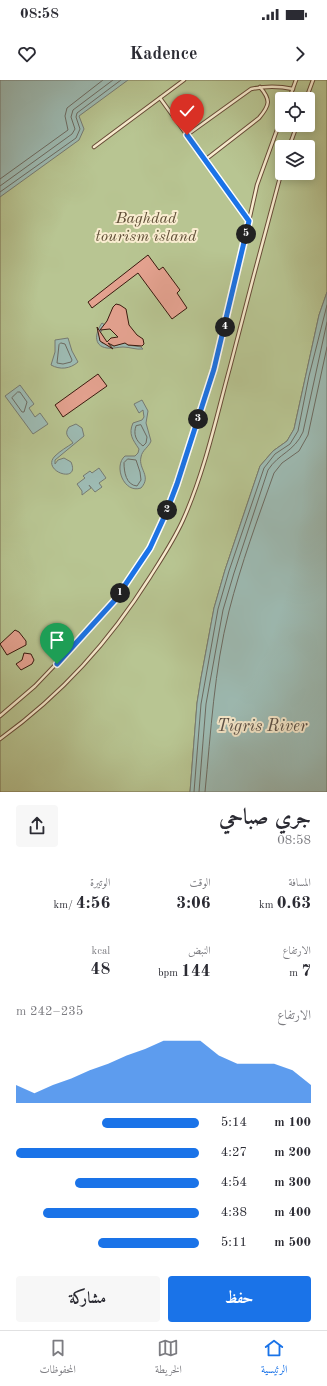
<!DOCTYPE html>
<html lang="ar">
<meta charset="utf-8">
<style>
:root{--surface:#fff;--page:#f7f7f7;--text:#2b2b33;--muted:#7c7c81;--line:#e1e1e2;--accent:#1a73e8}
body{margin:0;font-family:"Old Standard TT",Amiri,serif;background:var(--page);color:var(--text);direction:rtl;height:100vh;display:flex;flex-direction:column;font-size:15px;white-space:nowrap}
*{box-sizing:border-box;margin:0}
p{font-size:13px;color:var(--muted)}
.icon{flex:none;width:22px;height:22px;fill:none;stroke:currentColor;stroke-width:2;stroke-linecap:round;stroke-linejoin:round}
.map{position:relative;height:712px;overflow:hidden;direction:ltr}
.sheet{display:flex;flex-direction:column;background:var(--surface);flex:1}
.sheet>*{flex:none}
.fabs{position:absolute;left:275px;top:12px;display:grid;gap:8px}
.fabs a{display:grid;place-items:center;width:40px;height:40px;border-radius:4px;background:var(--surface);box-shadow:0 2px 10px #0003;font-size:20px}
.pin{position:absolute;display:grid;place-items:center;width:34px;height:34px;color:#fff;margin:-41px -17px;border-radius:50% 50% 50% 0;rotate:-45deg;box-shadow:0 0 4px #0007}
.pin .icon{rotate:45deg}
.km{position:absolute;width:20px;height:20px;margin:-10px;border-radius:50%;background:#222;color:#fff;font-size:11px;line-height:20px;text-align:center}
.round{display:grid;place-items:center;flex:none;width:42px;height:42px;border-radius:4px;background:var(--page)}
.overview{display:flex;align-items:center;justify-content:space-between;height:68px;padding:0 16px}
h1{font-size:22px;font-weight:700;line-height:30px}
.metrics{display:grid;grid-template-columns:repeat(3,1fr);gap:6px;height:68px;padding:4px 16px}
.metrics div{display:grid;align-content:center}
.metrics b{font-size:17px;font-weight:700}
.metrics small{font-size:11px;font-weight:400}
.metrics p{font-size:11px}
.chart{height:112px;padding:8px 16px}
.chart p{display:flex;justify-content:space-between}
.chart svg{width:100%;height:72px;margin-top:4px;fill:var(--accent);opacity:.7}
.cta{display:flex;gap:8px;margin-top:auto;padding:8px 16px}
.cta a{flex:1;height:46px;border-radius:4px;background:var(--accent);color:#fff;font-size:16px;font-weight:700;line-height:46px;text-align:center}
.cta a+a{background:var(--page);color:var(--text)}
ul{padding:0 16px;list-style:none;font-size:13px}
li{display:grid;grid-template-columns:64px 48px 1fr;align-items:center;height:30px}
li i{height:10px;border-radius:5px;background:var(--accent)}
.status{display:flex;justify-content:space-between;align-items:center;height:28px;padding:0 20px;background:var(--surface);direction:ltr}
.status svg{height:11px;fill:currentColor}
header{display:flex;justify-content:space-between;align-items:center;height:52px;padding:0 16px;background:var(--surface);font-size:18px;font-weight:700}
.dock{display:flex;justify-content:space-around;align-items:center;height:56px;border-top:1px solid var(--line);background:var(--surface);font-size:11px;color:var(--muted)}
.dock a{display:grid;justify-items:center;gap:2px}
.dock .selected{color:var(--accent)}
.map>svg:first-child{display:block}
.green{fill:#b8c592;stroke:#786f50;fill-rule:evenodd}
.water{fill:#9ebdb6;stroke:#767b73}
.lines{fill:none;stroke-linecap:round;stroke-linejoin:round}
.shore{stroke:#6c6b62;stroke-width:1}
.building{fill:#e4a290;stroke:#39190e}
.lane-casing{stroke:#684c38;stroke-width:4.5}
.lane{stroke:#f9edd0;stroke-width:2.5}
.route-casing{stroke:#fff;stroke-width:8}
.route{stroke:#1a73e8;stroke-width:5}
.labels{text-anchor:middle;stroke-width:4;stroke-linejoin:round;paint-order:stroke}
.park-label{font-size:16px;font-style:italic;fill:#5f4d36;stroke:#f9edd0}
.water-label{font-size:17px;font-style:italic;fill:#5c5249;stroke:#f9edd0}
</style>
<div class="status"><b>08:58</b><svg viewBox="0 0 49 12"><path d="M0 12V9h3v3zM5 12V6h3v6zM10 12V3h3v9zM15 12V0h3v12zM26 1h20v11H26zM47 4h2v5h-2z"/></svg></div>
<header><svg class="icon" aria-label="forward" viewBox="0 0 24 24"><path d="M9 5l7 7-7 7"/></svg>Kadence<svg class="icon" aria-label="heart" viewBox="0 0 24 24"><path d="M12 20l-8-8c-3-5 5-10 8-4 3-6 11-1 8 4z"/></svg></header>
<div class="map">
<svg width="327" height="712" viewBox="0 0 327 712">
<rect width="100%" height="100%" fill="#f6e3b7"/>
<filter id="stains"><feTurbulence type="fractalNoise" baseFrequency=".005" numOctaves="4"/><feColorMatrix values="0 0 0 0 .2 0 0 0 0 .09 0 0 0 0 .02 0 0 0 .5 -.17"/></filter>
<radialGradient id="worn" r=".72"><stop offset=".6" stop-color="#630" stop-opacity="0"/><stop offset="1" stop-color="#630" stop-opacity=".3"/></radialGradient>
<path class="green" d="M0 0H327V212L319 235 294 349 287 361 273 371 260 386 225 490 214 528 201 598 197 623 190 712H0ZM282 19H308V45H282ZM282 67H308V93H282Z"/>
<g class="water">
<polygon points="0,0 128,0 79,36 84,49 79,60 0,117"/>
<polygon points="327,212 327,712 190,712 197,623 201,598 214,528 225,490 260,386 273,371 287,361 294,349 319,235"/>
<path d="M102 243 105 245 99 255 102 263 114 266 126 262 128 265 141 267 143 269C136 270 130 267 123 267 118 267 112 269 107 268 92 266 96 251 102 243Z"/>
<path d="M68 258 72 271 78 282C70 289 60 290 51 285L55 272V260Z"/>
<polygon points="20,305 34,324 29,328 35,337 40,333 48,344 33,354 5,316"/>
<path d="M142 320 148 331 146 343 151 361C149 367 142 370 141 377 138 389 152 396 141 408 124 414 113 386 125 376H135L138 373 139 369C133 360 128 354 133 343L142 340 144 337 143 330 139 333 134 324Z"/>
<path d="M76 344 82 348 84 356 55 380V384L58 380 64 378 71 382C81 405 40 391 55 376 60 371 67 367 73 363 70 358 63 355 69 347Z"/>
<polygon points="99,388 106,398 99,403 102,407 95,412 89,405 91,408 82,415 82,411 77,404 85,398 83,396 90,391 92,393"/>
</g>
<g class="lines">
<g class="shore">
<polyline points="0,99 68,50 65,36 67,28 103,0"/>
<polyline points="0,106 72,54 75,49 71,37 73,30 113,0"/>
<polyline points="0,112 76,58 80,49 76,37 77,33 121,0"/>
<polygon points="61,263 65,264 72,280 71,282 63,284 57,283 59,265"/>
<polygon points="18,312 20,312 27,322 24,332 22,332 12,318"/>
<path d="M141 345 147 357 146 363 143 366C136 361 133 354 136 346Z"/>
<path d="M128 379 136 380 140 392 141 400 137 406C126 405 124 392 124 383Z"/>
<polyline points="194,712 201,624 218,529 229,491 264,388 275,374 290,364 298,351 309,296 327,225"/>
<path d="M199 712 206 624 223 530 234 493 268 390C279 373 294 372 303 352L327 242"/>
<path d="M205 712C211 651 214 591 229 531 241 484 258 438 274 393L282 383 299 371 308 355 327 267"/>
</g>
</g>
<g class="building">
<polygon points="148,175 159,190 163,187 180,210 177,213 187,228 172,239 138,193 92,228 88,222"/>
<polygon points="116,224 120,225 126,229 129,245 137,255 143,259 144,264 142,266 128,265 125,263 114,266 108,263 113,269 100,261 97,247 107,262 111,258 118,257 110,249 100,250 107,241 113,227"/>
<polygon points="98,294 107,306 63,337 55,325"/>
<polygon points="15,550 19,552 26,561 26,565 7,575 0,564"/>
<polygon points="24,573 31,574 34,580 32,584 21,590 16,584 22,580"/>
</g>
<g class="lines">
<g class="lane-casing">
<g id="lane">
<polyline points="160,18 249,141"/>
<polyline points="289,19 296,0"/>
<polyline points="306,19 313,0"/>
<path d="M187 55 251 9C265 6 279 6 293 9"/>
<polyline points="94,67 184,0"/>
<polyline points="289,67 297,45"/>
<path d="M205 80 259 38C270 25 271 20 260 7"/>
<polyline points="0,636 35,606 98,540 115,520 150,468 177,404 214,289 230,226 257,105 282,36"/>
<path d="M0 659C62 614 109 562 150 497 162 478 174 460 183 440 205 391 216 338 230 287 247 221 264 156 282 90"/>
</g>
</g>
<use href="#lane" class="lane"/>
</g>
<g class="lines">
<g class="route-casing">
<polyline id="route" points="57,584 115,520 150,468 166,433 177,404 214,289 249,141 187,55"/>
</g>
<use href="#route" class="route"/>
</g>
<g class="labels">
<g class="park-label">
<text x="146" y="143">Baghdad<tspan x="146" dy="18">tourism island</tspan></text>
</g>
<g class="water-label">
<text x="262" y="651">Tigris River</text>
</g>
</g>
<rect width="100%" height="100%" filter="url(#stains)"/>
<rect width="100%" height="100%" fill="url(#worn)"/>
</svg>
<div class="fabs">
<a><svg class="icon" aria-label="locate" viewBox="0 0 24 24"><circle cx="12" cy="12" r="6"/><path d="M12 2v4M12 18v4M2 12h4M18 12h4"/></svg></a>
<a><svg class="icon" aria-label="layers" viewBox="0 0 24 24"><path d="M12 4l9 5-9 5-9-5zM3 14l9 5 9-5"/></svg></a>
</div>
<div class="pin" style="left:57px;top:584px;background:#1e9e55"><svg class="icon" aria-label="arrive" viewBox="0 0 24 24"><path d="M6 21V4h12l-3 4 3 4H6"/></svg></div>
<div class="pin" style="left:187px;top:55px;background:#d93025"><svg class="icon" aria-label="check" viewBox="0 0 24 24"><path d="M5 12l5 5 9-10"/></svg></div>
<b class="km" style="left:120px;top:513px">1</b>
<b class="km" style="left:167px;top:430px">2</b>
<b class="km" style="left:198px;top:339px">3</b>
<b class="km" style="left:225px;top:247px">4</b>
<b class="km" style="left:246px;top:154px">5</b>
</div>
<section class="sheet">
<div class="overview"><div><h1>جري صباحي</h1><p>08:58</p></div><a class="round"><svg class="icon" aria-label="share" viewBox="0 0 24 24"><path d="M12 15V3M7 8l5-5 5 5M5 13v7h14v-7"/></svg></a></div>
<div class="metrics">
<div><p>المسافة</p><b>0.63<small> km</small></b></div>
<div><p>الوقت</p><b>3:06</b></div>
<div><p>الوتيرة</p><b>4:56<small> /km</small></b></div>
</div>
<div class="metrics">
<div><p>الارتفاع</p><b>7<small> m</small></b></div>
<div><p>النبض</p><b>144<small> bpm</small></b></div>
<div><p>kcal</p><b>48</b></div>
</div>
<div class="chart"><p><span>الارتفاع</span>235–242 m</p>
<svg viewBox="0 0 160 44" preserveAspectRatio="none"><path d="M0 44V33L10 38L20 33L30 29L40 24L50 20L60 15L70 11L80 6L90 6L100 6L110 15L120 20L130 20L140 20L150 24L160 33V44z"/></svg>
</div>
<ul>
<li><b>100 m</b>5:14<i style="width:53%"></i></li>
<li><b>200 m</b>4:27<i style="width:100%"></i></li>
<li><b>300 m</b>4:54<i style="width:68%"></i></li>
<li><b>400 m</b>4:38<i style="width:85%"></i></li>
<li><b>500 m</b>5:11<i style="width:55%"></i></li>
</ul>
<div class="cta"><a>حفظ</a><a>مشاركة</a></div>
</section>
<nav class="dock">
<a class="selected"><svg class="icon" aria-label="home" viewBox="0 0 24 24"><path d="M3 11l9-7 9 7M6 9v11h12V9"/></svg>الرئيسية</a>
<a><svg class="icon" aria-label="map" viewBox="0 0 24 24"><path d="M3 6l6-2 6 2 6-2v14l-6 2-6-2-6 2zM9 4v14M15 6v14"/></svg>الخريطة</a>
<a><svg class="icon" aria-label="saved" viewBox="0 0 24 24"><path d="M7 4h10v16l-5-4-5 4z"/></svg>المحفوظات</a>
</nav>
